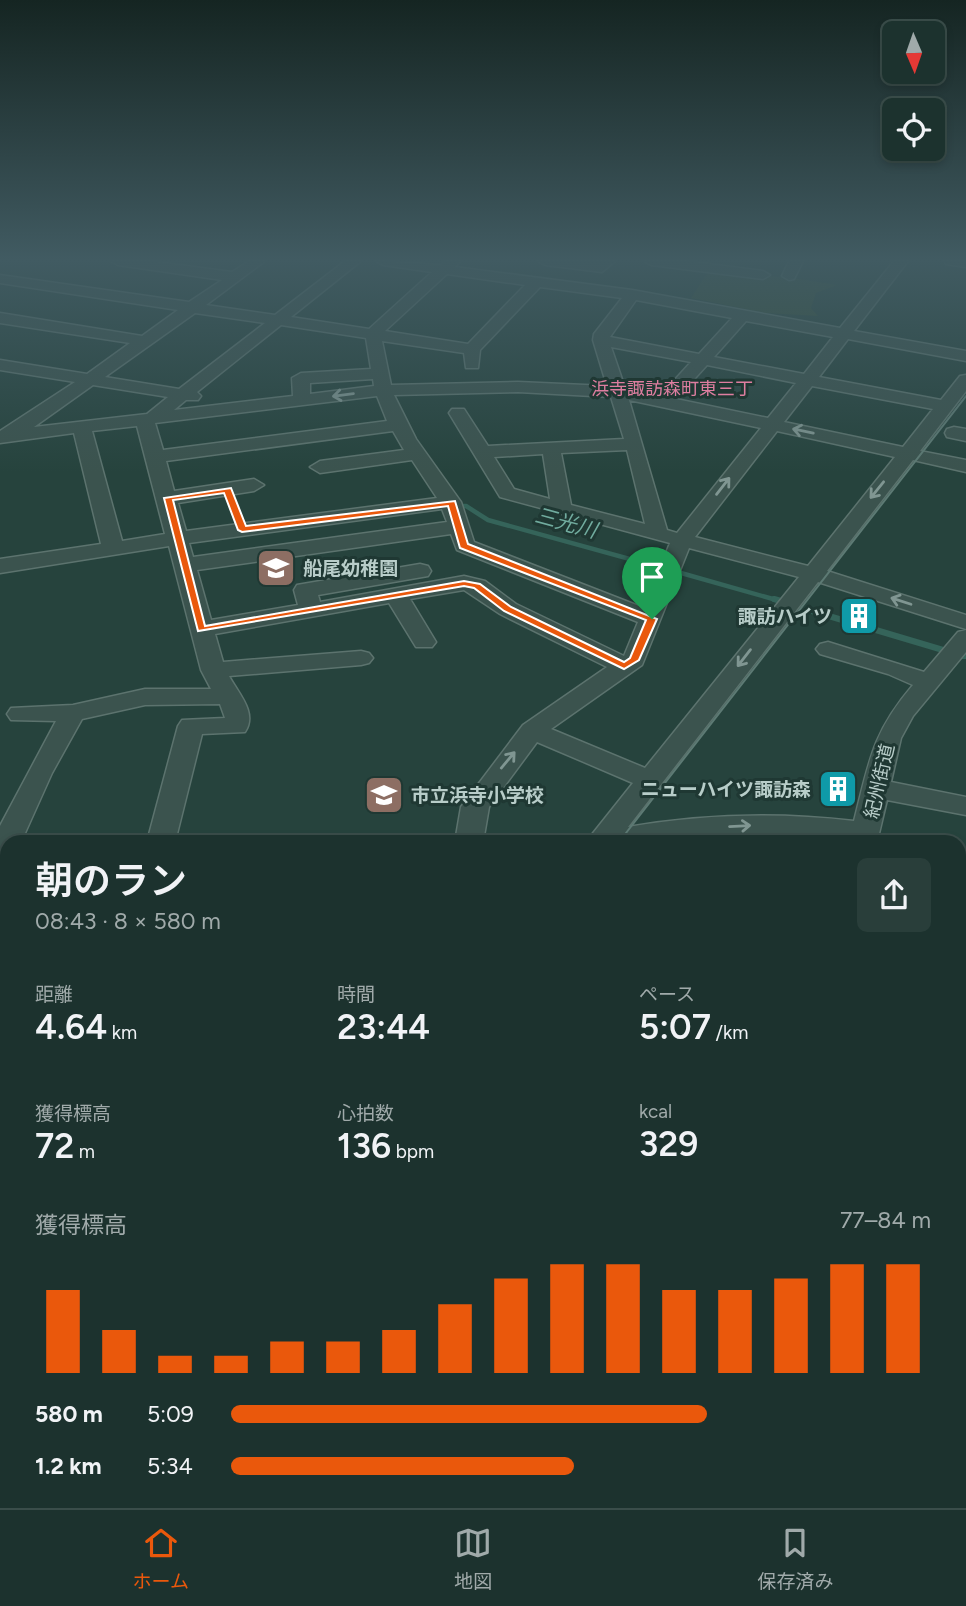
<!DOCTYPE html>
<html lang="ja">
<meta charset="utf-8">
<style>
:root{--surface:#1c322e;--page:#293e3a;--text:#f1f3f6;--muted:#a0aaaa;--line:#3a4d4a;--accent:#ea580c}
body{margin:0;font-family:Figtree,"Noto Sans JP",sans-serif;background:var(--page);color:var(--text);height:100vh;display:flex;flex-direction:column;font-size:26px;white-space:nowrap}
*{box-sizing:border-box;margin:0}
p{font-size:23px;color:var(--muted)}
.icon{flex:none;width:38px;height:38px;fill:none;stroke:currentColor;stroke-width:2;stroke-linecap:round;stroke-linejoin:round}
.map{position:relative;flex:1;overflow:hidden}
.sheet{position:absolute;left:0px;top:835px;width:966px;height:674px;display:flex;flex-direction:column;background:var(--surface);border-radius:21px 21px 0 0;box-shadow:0 4px 10px #0003,0 0 0 2px var(--line)}
.sheet>*{flex:none}
.needle{width:46px;rotate:178deg}
.buttons{position:absolute;left:882px;top:21px;display:grid;gap:14px}
.buttons a{display:grid;place-items:center;width:63px;height:63px;border-radius:10px;background:var(--surface);box-shadow:0 4px 10px #0003,0 0 0 2px var(--line);font-size:35px}
.pin{position:absolute;display:grid;place-items:center;width:60px;height:60px;color:#fff;margin:-72px -30px;border-radius:50% 50% 50% 0;rotate:-45deg;box-shadow:0 0 7px #0007}
.pin .icon{rotate:45deg}
.round{display:grid;place-items:center;flex:none;width:74px;height:74px;border-radius:10px;background:var(--page)}
.head{display:flex;align-items:center;justify-content:space-between;height:119px;padding:0 35px}
h1{font-size:38px;font-weight:600;line-height:52px}
.figures{display:grid;grid-template-columns:repeat(3,1fr);gap:10px;height:119px;padding:7px 35px}
.figures div{display:grid;align-content:center}
.figures b{font-size:35px;font-weight:600}
.figures small{font-size:19px;font-weight:400}
.figures p{font-size:19px}
.chart{height:196px;padding:14px 35px}
.chart p{display:flex;justify-content:space-between}
.chart svg{width:100%;height:126px;margin-top:7px;stroke:var(--accent);stroke-width:6}
ul{padding:0 35px;list-style:none;font-size:23px}
li{display:grid;grid-template-columns:112px 84px 1fr;align-items:center;height:52px}
li i{height:18px;border-radius:9px;background:var(--accent)}
.tabs{display:flex;justify-content:space-around;align-items:center;height:98px;border-top:2px solid var(--line);background:var(--surface);font-size:19px;color:var(--muted)}
.tabs a{display:grid;justify-items:center;gap:4px}
.tabs .on{color:var(--accent)}
.map>svg:first-child{display:block}
.green{fill:#334d38}
.lines{fill:none;stroke-linecap:round;stroke-linejoin:round}
.stream-far1{stroke:#35645a;stroke-width:4.5}
.stream{stroke:#35645a;stroke-width:6}
.minor-casing{stroke:#5c736e;stroke-width:3}
.minor{fill:#3b534e;fill-rule:evenodd}
.tram-far1{stroke:#5d7a74;stroke-width:2}
.tram{stroke:#5d7a74;stroke-width:2.5}
.oneway{stroke:#809692}
.route{fill:#ea580c;stroke:#fff;stroke-width:2;fill-rule:evenodd}
.labels{text-anchor:middle;stroke-width:6;stroke-linejoin:round;paint-order:stroke}
.far-neighbourhood-label{font-size:18px;fill:#de7ea0;stroke:#1f3833}
.poi-label{font-size:19px;font-weight:bold;fill:#b8cdc9;stroke:#1f3833;text-anchor:start}
.street-label{font-size:19px;fill:#b8cdc9;stroke:#1f3833}
.water-label{font-size:21px;font-style:italic;fill:#71ac9f;stroke:#1f3833}
</style>
<div class="map">
<svg width="966" height="1508" viewBox="0 0 966 1508">
<rect width="100%" height="100%" fill="#26433d"/>
<polygon class="green" points="708,272 793,278 837,285 816,293 811,308 818,316 765,313 691,298"/>
<g class="lines">
<g class="stream-far1">
<polyline points="458,506 466,506 488,520 666,569"/>
<polyline points="674,571 780,601"/>
</g>
<g class="stream">
<polyline points="774,599 781,601"/>
<polyline points="812,611 943,650"/>
<polyline points="963,656 966,656"/>
</g>
<g class="minor-casing">
<g id="minor">
<path d="M111 261H149L232 272 249 261H265L206 305 275 315 345 261H361L291 317 369 329 432 272 383 265 376 261 441 265 445 261H460L455 267 632 290 840 328 894 261H908L854 331 966 351V361L848 339 819 377 941 400 960 376 966 375V391L920 451 966 460V472L913 460 827 571 966 615V629L818 582 628 827C703 814 779 812 854 821 869 762 872 733 913 685L888 674 820 654 816 649 820 644 828 642 924 672 958 632 966 630V652L913 716 901 738 891 782 966 797V815L887 800 877 842 767 835 662 842H586L633 783 537 742 489 807 483 842H455L461 807 523 725 607 667 500 614 464 590 410 599 436 642 432 647H416L389 603 215 634 223 662 361 651 369 653 373 658 369 663 361 665 229 676C238 693 258 713 245 732L202 734 175 842H147L178 726 182 720 225 718 220 704 145 705 82 719 52 773 21 842H7V864L0 866V826L56 721 11 720 7 714 11 708 73 705 145 689H211L201 670 169 546 0 573V559L101 544 74 433 0 443V431L75 382 0 370V360L87 374 130 343 0 323V313L142 336 178 310 0 283V275L189 302 222 280 118 265ZM447 274 525 285 468 344 385 331ZM540 287 622 298 594 334 593 340 607 386 518 382 391 385 382 341 464 353 466 368H478L480 350ZM636 300 732 318 699 354 610 337ZM195 313 265 323 179 389 105 377ZM746 321 833 337 804 374 714 357ZM281 325 366 338 371 369 301 373 292 378 293 396 174 410 186 400H198L201 396 197 392ZM611 347 691 362 660 396 625 388ZM707 365 796 383 768 418 676 399ZM373 379 374 386 310 394V383ZM93 385 168 397 147 414 34 427ZM812 386 933 409 903 447 784 422ZM518 392 611 397 624 439 488 446 464 409H452L449 413 500 497 670 543 644 608 474 542 461 502 416 439 394 395ZM377 396 387 421 163 450 155 423ZM629 400 761 428 677 533 667 530ZM137 426 165 534 122 541 92 431ZM393 431 404 450 320 461 310 467 320 473 412 460 437 498 186 531 178 503 254 491 264 485 254 479 174 491 166 461ZM777 431 895 457 808 566 695 537ZM627 450 645 524 571 505 561 453ZM543 454 550 499 514 489 494 457ZM442 509 447 522 193 557 189 543ZM451 534 457 550 638 622 624 656 516 604 485 581 464 576 320 602 318 595 428 576 431 571 428 566 420 564 297 585 294 590 298 605 211 620 197 570ZM689 548 799 577 645 768 551 729 642 665Z"/>
<polygon points="538,261 615,261 602,272 545,265"/>
<polygon points="644,261 685,261 763,271 770,275 763,279 651,265"/>
<polygon points="789,261 803,261 794,279 789,280 782,276"/>
<polygon points="944,261 966,261 966,267 946,264"/>
<polygon points="954,427 966,429 966,441 947,437 945,433 947,429"/>
<polygon points="959,869 966,871 966,893 959,891"/>
<rect x="0" y="890" width="7" height="22"/>
<polygon points="959,992 966,994 966,1020 959,1018"/>
<polygon points="0,1069 7,1071 7,1100 0,1098"/>
<polygon points="959,1144 966,1146 966,1178 959,1176"/>
<polygon points="959,1234 966,1236 966,1272 959,1270"/>
<polygon points="966,1309 966,1388 959,1391 959,1312"/>
<polygon points="53,1502 100,1502 98,1508 51,1508"/>
<polygon points="140,1502 187,1502 185,1508 138,1508"/>
<polygon points="518,1502 562,1502 560,1508 516,1508"/>
<polygon points="798,1502 854,1502 856,1508 800,1508"/>
</g>
</g>
<use href="#minor" class="minor"/>
<polyline class="tram-far1" points="619,842 966,396"/>
<g class="tram">
<polyline points="99,1508 104,1502"/>
<polyline points="117,1508 122,1502"/>
</g>
</g>
<defs><path id="oneway-shaft" d="M-6 0H5M1.5-3L5.5 0L1.5 3" fill="none" stroke-width="1.6" stroke-linecap="round" stroke-linejoin="round" transform="scale(1.75)"/></defs>
<g class="oneway">
<use href="#oneway-shaft" transform="translate(343 395) rotate(173)"/>
<use href="#oneway-shaft" transform="translate(803 431) rotate(-168)"/>
<use href="#oneway-shaft" transform="translate(723 486) rotate(-52)"/>
<use href="#oneway-shaft" transform="translate(877 490) rotate(129)"/>
<use href="#oneway-shaft" transform="translate(901 601) rotate(-162)"/>
<use href="#oneway-shaft" transform="translate(744 658) rotate(128)"/>
<use href="#oneway-shaft" transform="translate(508 760) rotate(-50)"/>
<use href="#oneway-shaft" transform="translate(740 826) rotate(-3)"/>
</g>
<linearGradient id="sky" x2="0" y2="1"><stop stop-color="#152522"/><stop offset="0.55" stop-color="#415b62"/><stop offset="1" stop-color="#415b62" stop-opacity="0"/></linearGradient>
<rect width="966" height="472" fill="url(#sky)"/>
<path class="route" d="M231 488 246 526 455 501 468 544 657 619 639 660 624 669 504 611 474 588 464 586 198 631 164 498ZM224 493 238 530 242 532 448 506 460 548 646 620 630 658 624 662 511 607 480 584 464 581 205 626 173 500Z"/>
<defs>
<g id="school-square" transform="scale(2.0125)"><rect x="-9" y="-9" width="18" height="18" rx="4" fill="#8d6e63" stroke="#1f3833"/><path d="M0-5L7-2L0 1L-7-2ZM-4 1L0 2.5L4 1V4Q0 6-4 4Z" fill="#fff"/></g>
<g id="building-square" transform="scale(2.0125)"><rect x="-9" y="-9" width="18" height="18" rx="4" fill="#0f9aa8" stroke="#1f3833"/><path d="M-4-6H4V6H1V3H-1V6H-4ZM-2.5-4.3h1.7v1.8h-1.7ZM.8-4.3h1.7v1.8H.8ZM-2.5-1h1.7V.8h-1.7ZM.8-1h1.7V.8H.8Z" fill="#fff"/></g>
</defs>
<g fill-rule="evenodd">
<use href="#school-square" x="276" y="568"/>
<use href="#building-square" x="859" y="616"/>
<use href="#building-square" x="838" y="789"/>
<use href="#school-square" x="384" y="795"/>
</g>
<g class="labels">
<g class="far-neighbourhood-label">
<text x="672" y="395">浜寺諏訪森町東三丁</text>
</g>
<g class="poi-label">
<text x="303" y="575">船尾幼稚園</text>
<text x="832" y="623" text-anchor="end">諏訪ハイツ</text>
<text x="811" y="796" text-anchor="end">ニューハイツ諏訪森</text>
<text x="411" y="802">市立浜寺小学校</text>
</g>
<g class="street-label">
<text transform="translate(879 781) rotate(-77)" y="7">紀州街道</text>
</g>
<g class="water-label">
<text transform="translate(566 523) rotate(15)" y="7">三光川</text>
</g>
</g>
</svg>
<div class="buttons">
<a><svg class="needle" viewBox="-14 -14 28 28"><path d="M0-13l5 13h-10z" fill="#e53935"/><path d="M0 13l5-13h-10z" fill="#a0aaaa"/></svg></a>
<a><svg class="icon" aria-label="locate" viewBox="0 0 24 24"><circle cx="12" cy="12" r="6"/><path d="M12 2v4M12 18v4M2 12h4M18 12h4"/></svg></a>
</div>
<div class="pin" style="left:652px;top:619px;background:#1e9e55"><svg class="icon" aria-label="arrive" viewBox="0 0 24 24"><path d="M6 21V4h12l-3 4 3 4H6"/></svg></div>
<section class="sheet">
<div class="head"><div><h1>朝のラン</h1><p>08:43 · 8 × 580 m</p></div><a class="round"><svg class="icon" aria-label="share" viewBox="0 0 24 24"><path d="M12 15V3M7 8l5-5 5 5M5 13v7h14v-7"/></svg></a></div>
<div class="figures">
<div><p>距離</p><b>4.64<small> km</small></b></div>
<div><p>時間</p><b>23:44</b></div>
<div><p>ペース</p><b>5:07<small> /km</small></b></div>
</div>
<div class="figures">
<div><p>獲得標高</p><b>72<small> m</small></b></div>
<div><p>心拍数</p><b>136<small> bpm</small></b></div>
<div><p>kcal</p><b>329</b></div>
</div>
<div class="chart"><p><span>獲得標高</span>77–84 m</p>
<svg viewBox="0 0 160 44" preserveAspectRatio="none"><path d="M5 44V15M15 44V29M25 44V38M35 44V38M45 44V33M55 44V33M65 44V29M75 44V20M85 44V11M95 44V6M105 44V6M115 44V15M125 44V15M135 44V11M145 44V6M155 44V6"/></svg>
</div>
<ul>
<li><b>580 m</b>5:09<i style="width:68%"></i></li>
<li><b>1.2 km</b>5:34<i style="width:49%"></i></li>
</ul>
</section>
</div>
<nav class="tabs">
<a class="on"><svg class="icon" aria-label="home" viewBox="0 0 24 24"><path d="M3 11l9-7 9 7M6 9v11h12V9"/></svg>ホーム</a>
<a><svg class="icon" aria-label="map" viewBox="0 0 24 24"><path d="M3 6l6-2 6 2 6-2v14l-6 2-6-2-6 2zM9 4v14M15 6v14"/></svg>地図</a>
<a><svg class="icon" aria-label="saved" viewBox="0 0 24 24"><path d="M7 4h10v16l-5-4-5 4z"/></svg>保存済み</a>
</nav>
